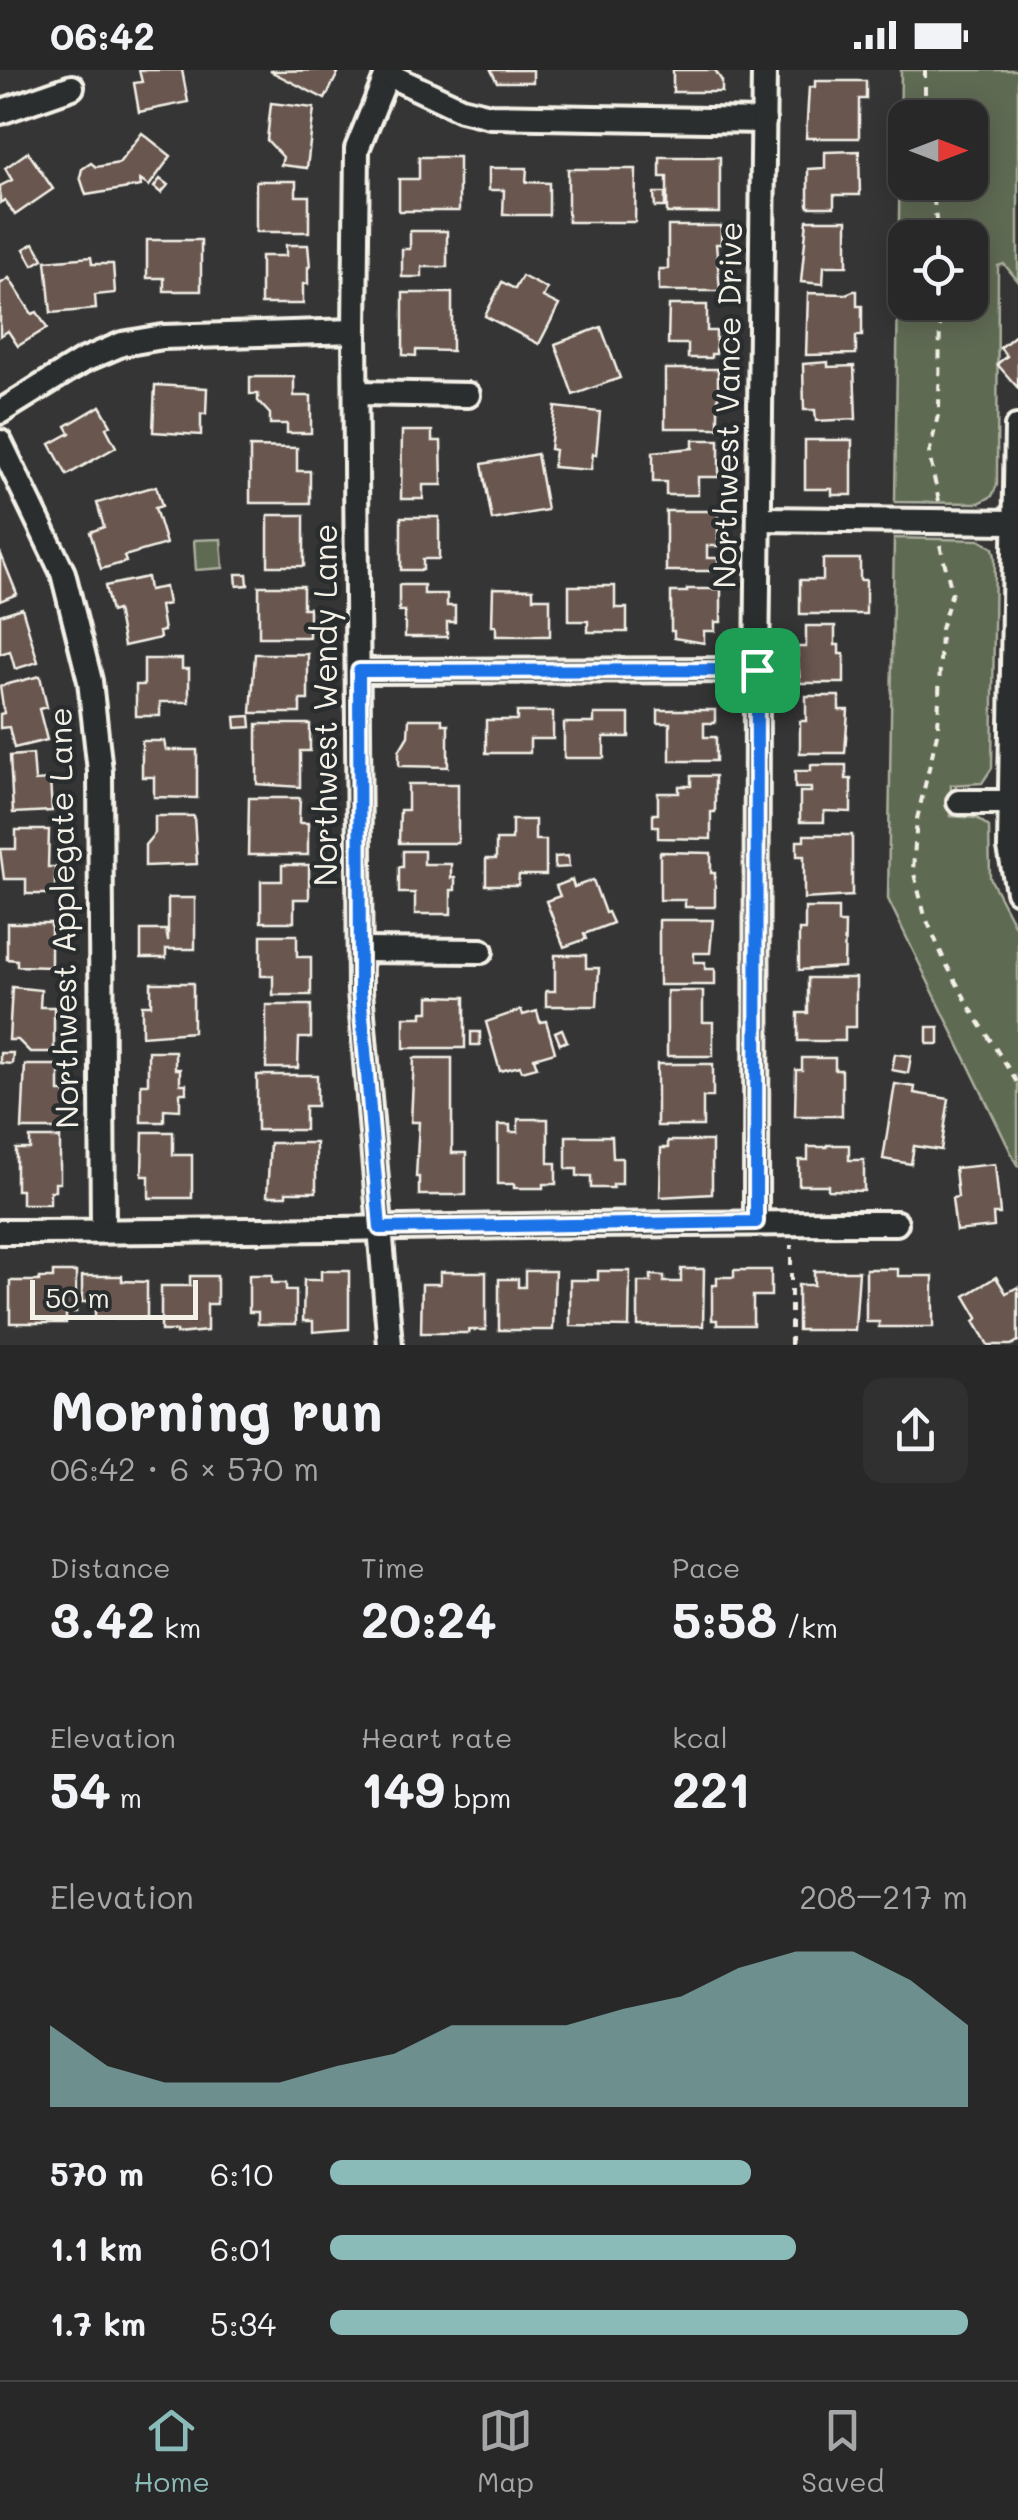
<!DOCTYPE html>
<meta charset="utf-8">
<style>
:root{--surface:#282828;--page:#303030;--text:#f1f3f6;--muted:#a5a6a8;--line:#444445;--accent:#8bbbb9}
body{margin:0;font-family:Mali,sans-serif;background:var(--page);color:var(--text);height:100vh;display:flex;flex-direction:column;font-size:38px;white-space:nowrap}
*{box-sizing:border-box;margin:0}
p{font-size:32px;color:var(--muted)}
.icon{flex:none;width:55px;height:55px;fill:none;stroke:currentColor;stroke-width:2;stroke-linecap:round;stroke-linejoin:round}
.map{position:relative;height:1275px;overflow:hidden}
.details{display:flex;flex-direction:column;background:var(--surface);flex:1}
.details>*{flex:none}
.needle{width:65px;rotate:90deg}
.tools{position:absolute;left:888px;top:30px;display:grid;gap:20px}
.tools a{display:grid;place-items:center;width:100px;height:100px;border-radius:20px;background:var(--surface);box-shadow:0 5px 25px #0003,0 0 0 2px var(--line);font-size:50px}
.scale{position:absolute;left:30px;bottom:25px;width:168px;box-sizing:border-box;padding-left:10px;border:5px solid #f4f1e8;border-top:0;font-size:28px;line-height:35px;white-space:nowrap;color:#f4f1e8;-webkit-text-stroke:8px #2a2d2e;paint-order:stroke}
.pin{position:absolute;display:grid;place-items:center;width:85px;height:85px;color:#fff;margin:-42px;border-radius:20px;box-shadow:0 5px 15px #0006}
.round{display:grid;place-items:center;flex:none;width:105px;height:105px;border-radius:20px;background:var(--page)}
.summary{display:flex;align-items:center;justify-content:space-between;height:170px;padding:0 50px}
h1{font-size:55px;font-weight:800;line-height:75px}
.stats{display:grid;grid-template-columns:repeat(3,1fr);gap:15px;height:170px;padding:10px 50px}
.stats div{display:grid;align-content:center}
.stats b{font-size:50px;font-weight:800}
.stats small{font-size:28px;font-weight:400}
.stats p{font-size:28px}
.chart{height:280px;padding:20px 50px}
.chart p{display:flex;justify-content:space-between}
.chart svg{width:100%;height:180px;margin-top:10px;fill:var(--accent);opacity:.7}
ul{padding:0 50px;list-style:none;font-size:32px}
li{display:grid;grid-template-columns:160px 120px 1fr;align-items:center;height:75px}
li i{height:25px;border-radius:12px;background:var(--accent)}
.status{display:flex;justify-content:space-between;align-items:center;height:70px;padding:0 50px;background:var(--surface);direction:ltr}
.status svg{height:28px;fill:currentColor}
.tabs{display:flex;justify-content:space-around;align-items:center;height:140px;border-top:2px solid var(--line);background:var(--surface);font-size:28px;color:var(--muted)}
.tabs a{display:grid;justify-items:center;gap:5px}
.tabs .active{color:var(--accent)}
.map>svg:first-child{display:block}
.green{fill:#5f6b52;stroke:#aaae9d;stroke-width:2.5;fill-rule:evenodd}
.building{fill:#685750;stroke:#f4f1e8;stroke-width:2.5}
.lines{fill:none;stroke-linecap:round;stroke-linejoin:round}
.minor-casing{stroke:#f4f1e8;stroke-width:30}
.path{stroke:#f4f1e8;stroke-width:4;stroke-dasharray:8 8;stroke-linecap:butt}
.minor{stroke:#2a2d2e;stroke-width:22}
.route-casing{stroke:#fff;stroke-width:20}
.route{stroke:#1a73e8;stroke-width:12}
.labels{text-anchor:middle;stroke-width:9;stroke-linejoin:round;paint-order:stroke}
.street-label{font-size:32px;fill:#f4f1e8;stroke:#2a2d2e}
</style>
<div class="status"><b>06:42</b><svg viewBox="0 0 49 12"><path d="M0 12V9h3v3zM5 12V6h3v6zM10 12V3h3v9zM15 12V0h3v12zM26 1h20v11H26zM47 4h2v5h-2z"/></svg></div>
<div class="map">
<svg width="1018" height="1275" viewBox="0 0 1018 1275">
<rect width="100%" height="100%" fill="#363535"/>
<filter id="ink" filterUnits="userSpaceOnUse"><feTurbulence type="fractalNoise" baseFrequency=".01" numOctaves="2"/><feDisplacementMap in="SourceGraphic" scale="20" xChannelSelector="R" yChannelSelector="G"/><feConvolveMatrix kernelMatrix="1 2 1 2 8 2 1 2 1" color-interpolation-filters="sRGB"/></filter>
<g filter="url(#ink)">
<g class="green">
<path d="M901 0H1018V211L1004 194 998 196 997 415 992 426 979 433 895 432ZM905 48H970V112H905ZM905 168H970V232H905Z"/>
<polygon points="894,468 980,470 993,478 995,487 992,698 982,713 951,715 950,746 977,748 989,757 990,808 1018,862 1018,1097 888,829"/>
<polygon points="221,469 223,498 196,500 194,470"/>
</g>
<g class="building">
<polygon points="139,0 182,0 188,32 139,42 134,13 142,12"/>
<polygon points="331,0 338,3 325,29 270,1"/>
<polygon points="491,0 533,0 533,12 497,12"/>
<polygon points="673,0 715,0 722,11 722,22 673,22"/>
<polygon points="815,11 866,11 866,29 859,29 859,68 806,68 809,17 815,17"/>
<polygon points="271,33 314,38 307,98 281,95 283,87 267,70"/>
<polygon points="142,63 171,86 149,116 140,110 141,116 86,125 80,107 82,99 91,93 96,97 119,93"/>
<polygon points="859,81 860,125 834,125 834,137 808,137 808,99 825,98 825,82"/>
<polygon points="28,82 53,119 15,145 5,130 0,133 0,116 12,110 5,98"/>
<polygon points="419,87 459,87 459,141 399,141 399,109 419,109"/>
<polygon points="660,87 720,87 720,143 667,143 667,107 660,107"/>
<polygon points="489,98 527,98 526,112 549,113 549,145 503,145 504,120 489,120"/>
<polygon points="568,99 636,99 635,152 568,152"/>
<polygon points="160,109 168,115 161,123 154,117"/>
<polygon points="256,111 296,111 296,126 309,126 309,162 256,162"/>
<polygon points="654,123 665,123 665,137 655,137"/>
<polygon points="807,150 847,150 847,196 824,196 823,214 801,212"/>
<polygon points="668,156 721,156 721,174 716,174 720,221 659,221 659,199 668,199"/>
<polygon points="410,161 447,161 447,197 422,197 422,207 402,207 402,179 410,179"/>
<polygon points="147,170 201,170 201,221 164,221 164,208 147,208"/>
<polygon points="34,173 43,189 33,195 24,179"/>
<polygon points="286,175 308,175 310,197 308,197 308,214 303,214 303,234 261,234 261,186 286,186"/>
<polygon points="91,187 92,194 113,194 115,223 95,225 96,239 51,243 46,191"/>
<polygon points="522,206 547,219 543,227 559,235 539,274 485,246 502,212 515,219"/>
<polygon points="9,208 32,244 37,242 47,258 18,276 8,261 0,266 0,214"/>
<polygon points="853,221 857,221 857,236 862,236 862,266 856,266 856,284 806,285 808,223 846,224"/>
<polygon points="403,223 452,223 452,281 416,280 416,286 403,285"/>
<polygon points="669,235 707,235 707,261 716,261 716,284 711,284 711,288 688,288 688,274 668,274"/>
<polygon points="601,257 620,308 573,325 555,274"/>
<polygon points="1017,264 1018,265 1018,318 997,294 1007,286 1000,278"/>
<polygon points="828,292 828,297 854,296 856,349 816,351 815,340 804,340 803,294"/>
<rect x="665" y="299" width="53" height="59"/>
<polygon points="250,307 294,307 294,326 311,326 311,363 287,363 287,354 270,354 270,344 258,331 258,324 250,324"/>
<polygon points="155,315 207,318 206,344 201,344 201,365 153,362"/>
<polygon points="100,336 111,355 106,358 116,377 67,405 50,374 70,363 66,356"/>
<polygon points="555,337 600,342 596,385 593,384 591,400 553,397 555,380 550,379"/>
<polygon points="402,361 432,361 432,371 441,371 442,415 423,415 423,429 401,429"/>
<polygon points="693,370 719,370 719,407 698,407 698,425 666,425 666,412 653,412 653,382 693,378"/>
<polygon points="805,370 852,370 852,425 832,425 832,419 805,419"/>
<polygon points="250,377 297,378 297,401 310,401 310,433 250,433"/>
<polygon points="537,384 547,440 492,450 482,394"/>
<polygon points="156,416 162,436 155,438 166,474 124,486 126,492 101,499 90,462 104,457 97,433"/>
<polygon points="666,441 718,441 718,476 707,476 707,488 718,488 718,501 666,501"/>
<rect x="268" y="445" width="36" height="51"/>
<polygon points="401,447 439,447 439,489 423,489 423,500 401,500"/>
<polygon points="0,482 17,524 0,531"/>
<polygon points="823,489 860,489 860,510 866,510 866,544 800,544 800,510 823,510"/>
<polygon points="236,504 247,504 248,515 237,516"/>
<polygon points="147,507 149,520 165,517 168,534 160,536 164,561 159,562 160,568 124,576 117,540 111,542 105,516"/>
<polygon points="399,515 424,515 424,524 447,524 447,536 455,536 455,552 447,552 447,567 405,567 405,541 399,541"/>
<polygon points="259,516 303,516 303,538 309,538 309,567 259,567"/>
<polygon points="569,516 615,516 615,538 627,538 627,562 588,562 588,551 569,551"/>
<polygon points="493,518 533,519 533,528 550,528 550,566 496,566 496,556 492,556"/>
<polygon points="687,519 721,519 721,552 715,552 715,561 704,561 704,573 674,568 674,561 671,561 671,522 687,522"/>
<polygon points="22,538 38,592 15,599 10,581 0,584 0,545"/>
<polygon points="806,556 835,556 835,575 839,575 839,584 844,584 844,613 800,613 797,577 806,577"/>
<polygon points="255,584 308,584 308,630 300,630 300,643 251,643"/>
<polygon points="144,589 182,589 182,599 189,599 189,632 160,632 160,646 136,646 136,615 144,615"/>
<polygon points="40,606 47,637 39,639 47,670 14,678 9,657 0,658 0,644 4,643 0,616"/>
<polygon points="806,626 839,626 839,640 848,640 845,683 800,683 800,651 806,651"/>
<polygon points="658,640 715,640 715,653 704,653 704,667 716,667 716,691 670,691 670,653 658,653"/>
<polygon points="517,642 553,642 553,669 530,669 530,683 486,683 486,650 517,650"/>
<polygon points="594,644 629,644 629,667 604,667 604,688 564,688 564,653 594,653"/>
<polygon points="250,646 251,657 236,658 235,647"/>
<polygon points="409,649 442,649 442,654 448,654 448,697 399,696 399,681 408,666"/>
<polygon points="257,654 310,654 310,681 300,681 300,717 257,714"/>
<polygon points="142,671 164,671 166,680 197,680 197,728 154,727 154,707 142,707"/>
<polygon points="33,684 35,711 50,710 52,741 13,743 10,686"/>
<polygon points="811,695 846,695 846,709 851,709 851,742 824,741 824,752 800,752 800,722 811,722 811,718 795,718 795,701 811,701"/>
<polygon points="691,706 715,706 715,742 711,742 711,769 658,768 658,756 653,756 653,744 658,744 658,723 679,723 679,716 691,716"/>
<polygon points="408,714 458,714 458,773 399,773 400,740 408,740"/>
<polygon points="249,728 300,728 299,753 308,753 308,785 248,785"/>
<polygon points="155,746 194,746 197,794 145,796 145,775 155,763"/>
<polygon points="512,750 535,750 535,770 546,770 546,805 519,805 518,815 486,815 486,789 496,789 496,770 512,770"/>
<polygon points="16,760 49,760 48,797 55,797 55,824 26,824 26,809 4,809 0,779 16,779"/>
<polygon points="804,765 852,765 852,826 804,829 804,786 797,786 797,771 804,771"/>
<polygon points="403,781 424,781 424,794 451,794 451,808 455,808 455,820 451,820 451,844 415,844 415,823 399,823 399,797 403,797"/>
<polygon points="660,782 711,783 711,803 715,803 715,837 685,837 685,830 660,830"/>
<polygon points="568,786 569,797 555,798 555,787"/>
<polygon points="282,795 309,795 309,829 294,829 294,852 261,852 261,811 282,811"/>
<polygon points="572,810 574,817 593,810 605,843 608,842 613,853 584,864 586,869 564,877 546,831 560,826 556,816"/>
<polygon points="168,828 195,828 195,879 166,879 166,888 141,888 141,860 166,860 168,871"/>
<polygon points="805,838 838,838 838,853 845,853 844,897 799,900 799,860 805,860"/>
<polygon points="659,850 713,850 710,883 694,883 694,892 705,892 705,899 715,899 715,915 659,915"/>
<polygon points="7,853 51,853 51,897 17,896 17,890 7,889"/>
<polygon points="261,865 297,865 297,887 311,887 311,925 273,925 273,906 261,906"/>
<polygon points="555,885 586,885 586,898 599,898 597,936 546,936 546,921 555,921"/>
<polygon points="808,908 856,908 856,957 845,957 845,971 798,971 798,943 808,943"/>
<polygon points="151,913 193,913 193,962 142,966 142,935 151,935"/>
<polygon points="12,917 41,920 40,937 54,937 54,982 30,982 18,970 9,970"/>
<polygon points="667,921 703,921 703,952 713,952 713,986 667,986"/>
<polygon points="429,926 465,927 465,978 404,978 404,947 422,947 422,942 429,942"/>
<polygon points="266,935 311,935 311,968 299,968 298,998 266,998"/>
<polygon points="521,940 523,945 537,941 540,952 546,951 555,982 534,988 537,997 522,1001 520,996 500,1001 486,952"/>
<rect x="927" y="957" width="12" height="17"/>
<polygon points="562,959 567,971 560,974 555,962"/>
<rect x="471" y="962" width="9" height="13"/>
<polygon points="148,981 175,981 175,999 180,999 180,1014 186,1014 186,1023 180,1023 180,1040 164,1039 164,1052 141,1052 141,1014 148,1014"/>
<polygon points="0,983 13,983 12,994 0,993"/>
<polygon points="895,984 911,986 908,1003 892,1000"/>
<polygon points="414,988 452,988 452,1083 466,1083 466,1125 419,1125 419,1107 416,1107 419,1052 411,1052"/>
<polygon points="802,988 835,988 835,1000 842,1000 842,1046 795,1046 796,1000 802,1000"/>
<polygon points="657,994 713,994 713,1027 703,1027 703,1056 657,1056"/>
<polygon points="25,995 59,995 59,1022 65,1022 65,1034 71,1034 71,1048 65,1048 65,1059 22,1059"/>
<polygon points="257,1005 317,1005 317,1036 305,1036 305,1060 257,1060"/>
<polygon points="895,1014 915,1017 914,1023 949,1029 941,1080 914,1076 911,1094 883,1089"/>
<polygon points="518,1049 548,1049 548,1093 556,1093 556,1114 543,1114 543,1118 514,1118 514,1114 498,1114 498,1055 510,1055 510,1062 518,1062"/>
<polygon points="143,1062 173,1062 173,1085 192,1085 192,1128 149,1128 149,1106 142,1106"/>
<polygon points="566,1066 612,1066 613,1088 622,1088 622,1114 613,1114 613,1118 591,1118 591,1106 577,1106 577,1099 566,1099"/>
<polygon points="30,1068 60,1068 60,1113 55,1113 55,1121 50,1121 50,1134 22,1134 22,1120 16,1120 16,1079 30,1079"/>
<polygon points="668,1071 712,1071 712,1124 660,1127 661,1078 668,1078"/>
<polygon points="270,1073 316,1073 316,1122 286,1122 286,1126 267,1126"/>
<polygon points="827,1075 849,1075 849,1090 864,1090 864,1121 828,1120 828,1115 799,1115 799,1090 808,1090 808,1077 827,1077"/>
<polygon points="995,1094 1000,1144 993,1144 994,1157 956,1161 952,1128 958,1127 955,1098"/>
<polygon points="681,1199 704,1199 703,1256 638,1256 638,1212 651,1212 651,1205 664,1206 664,1212 681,1212"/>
<polygon points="866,1199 898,1199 898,1206 933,1206 933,1257 879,1257 879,1252 866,1252"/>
<polygon points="734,1200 771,1200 771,1226 753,1226 753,1255 717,1255 717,1250 712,1250 712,1215 717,1215 717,1207 734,1207"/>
<polygon points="321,1201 349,1201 349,1259 313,1262 313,1251 303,1251 304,1210 321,1210"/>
<polygon points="525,1201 555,1201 553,1260 499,1260 499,1209 518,1209 518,1217 525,1217"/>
<polygon points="598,1201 630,1201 629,1257 570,1256 570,1210 598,1210"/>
<polygon points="814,1201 859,1201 855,1260 798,1260 798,1215 814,1215"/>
<polygon points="53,1202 76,1202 76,1242 66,1242 66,1253 10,1253 10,1211 39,1211 39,1208 53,1208"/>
<polygon points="440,1202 486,1202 486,1260 469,1260 469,1263 421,1263 422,1214 440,1214"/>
<polygon points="249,1205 272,1205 272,1213 286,1213 286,1220 296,1220 296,1254 258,1254 258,1242 249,1242"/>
<polygon points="82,1206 122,1206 122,1211 147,1212 147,1248 95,1248 95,1232 82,1232"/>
<polygon points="190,1206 217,1206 217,1234 207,1234 207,1261 176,1264 176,1261 161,1261 161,1216 190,1216"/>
<polygon points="996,1207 1006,1223 1018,1217 1018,1271 1011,1275 988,1275 974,1251 978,1248 965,1226"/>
</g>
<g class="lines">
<g class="minor-casing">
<g id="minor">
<polyline points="389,0 357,79 355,261 360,921 390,1275"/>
<polyline points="387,4 461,39 490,46 764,51"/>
<polyline points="0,42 72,17"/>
<polyline points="357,323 468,325"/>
<polyline points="0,342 82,291 122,274 163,267 355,261"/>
<polyline points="1017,357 1010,778 1018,821"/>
<polyline points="0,372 63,503 90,611 100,701 103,1161"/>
<polyline points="759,449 1014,452"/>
<polyline points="359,601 757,600"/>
<polyline points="959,732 1011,732"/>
<polyline points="360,880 481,881"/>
<polyline points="756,1152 757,600 764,0"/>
<path d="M0 1162C299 1162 598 1152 896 1153"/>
</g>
</g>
<g class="path">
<polyline points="925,0 925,48"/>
<polyline points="932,112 938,168"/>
<polyline points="939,431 929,384 939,341 940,232"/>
<polyline points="940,475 952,522 941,559 938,660 917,749 913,800 925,846 945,892 972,941 1018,1014"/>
<polyline points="791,1275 791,1175"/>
</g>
<use href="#minor" class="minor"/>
</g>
</g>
<g class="lines" filter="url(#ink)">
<g class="route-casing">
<polygon id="route" points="757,600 756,1152 380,1158 360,921 359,601"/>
</g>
<use href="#route" class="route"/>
</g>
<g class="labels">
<g class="street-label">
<text transform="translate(728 335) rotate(-89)" y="11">Northwest Vance Drive</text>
<text transform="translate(326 635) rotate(-90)" y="11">Northwest Wendy Lane</text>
<text transform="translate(64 848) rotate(-91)" y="11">Northwest Applegate Lane</text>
</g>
</g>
</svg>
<div class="tools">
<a><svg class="needle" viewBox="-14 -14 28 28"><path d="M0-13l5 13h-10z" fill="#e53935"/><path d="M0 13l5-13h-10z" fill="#a5a6a8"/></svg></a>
<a><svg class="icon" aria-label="locate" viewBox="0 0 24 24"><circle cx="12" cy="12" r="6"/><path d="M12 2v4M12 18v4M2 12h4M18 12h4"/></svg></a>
</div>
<div class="scale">50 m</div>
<div class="pin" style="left:757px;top:600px;background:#1e9e55"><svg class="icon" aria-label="arrive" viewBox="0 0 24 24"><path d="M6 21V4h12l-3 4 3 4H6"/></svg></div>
</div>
<section class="details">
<div class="summary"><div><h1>Morning run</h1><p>06:42 · 6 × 570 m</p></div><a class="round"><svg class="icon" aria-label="share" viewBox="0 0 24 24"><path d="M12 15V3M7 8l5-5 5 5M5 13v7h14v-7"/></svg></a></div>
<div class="stats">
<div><p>Distance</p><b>3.42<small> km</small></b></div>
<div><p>Time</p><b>20:24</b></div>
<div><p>Pace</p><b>5:58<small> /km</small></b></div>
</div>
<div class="stats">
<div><p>Elevation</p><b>54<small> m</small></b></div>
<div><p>Heart rate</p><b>149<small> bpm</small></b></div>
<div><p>kcal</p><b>221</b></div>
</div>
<div class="chart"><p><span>Elevation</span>208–217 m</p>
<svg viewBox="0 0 160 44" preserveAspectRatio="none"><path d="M0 44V24L10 34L20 38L30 38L40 38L50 34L60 31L70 24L80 24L90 24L100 20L110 17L120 10L130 6L140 6L150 13L160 24V44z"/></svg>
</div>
<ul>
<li><b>570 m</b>6:10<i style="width:66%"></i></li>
<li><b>1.1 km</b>6:01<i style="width:73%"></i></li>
<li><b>1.7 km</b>5:34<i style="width:100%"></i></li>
</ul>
</section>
<nav class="tabs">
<a class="active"><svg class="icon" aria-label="home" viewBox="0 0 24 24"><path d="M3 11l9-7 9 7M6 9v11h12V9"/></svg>Home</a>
<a><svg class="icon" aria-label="map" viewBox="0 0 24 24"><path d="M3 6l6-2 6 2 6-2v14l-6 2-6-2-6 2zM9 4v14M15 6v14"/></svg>Map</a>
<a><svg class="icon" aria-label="saved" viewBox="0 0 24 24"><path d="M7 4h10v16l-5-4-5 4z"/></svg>Saved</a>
</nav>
